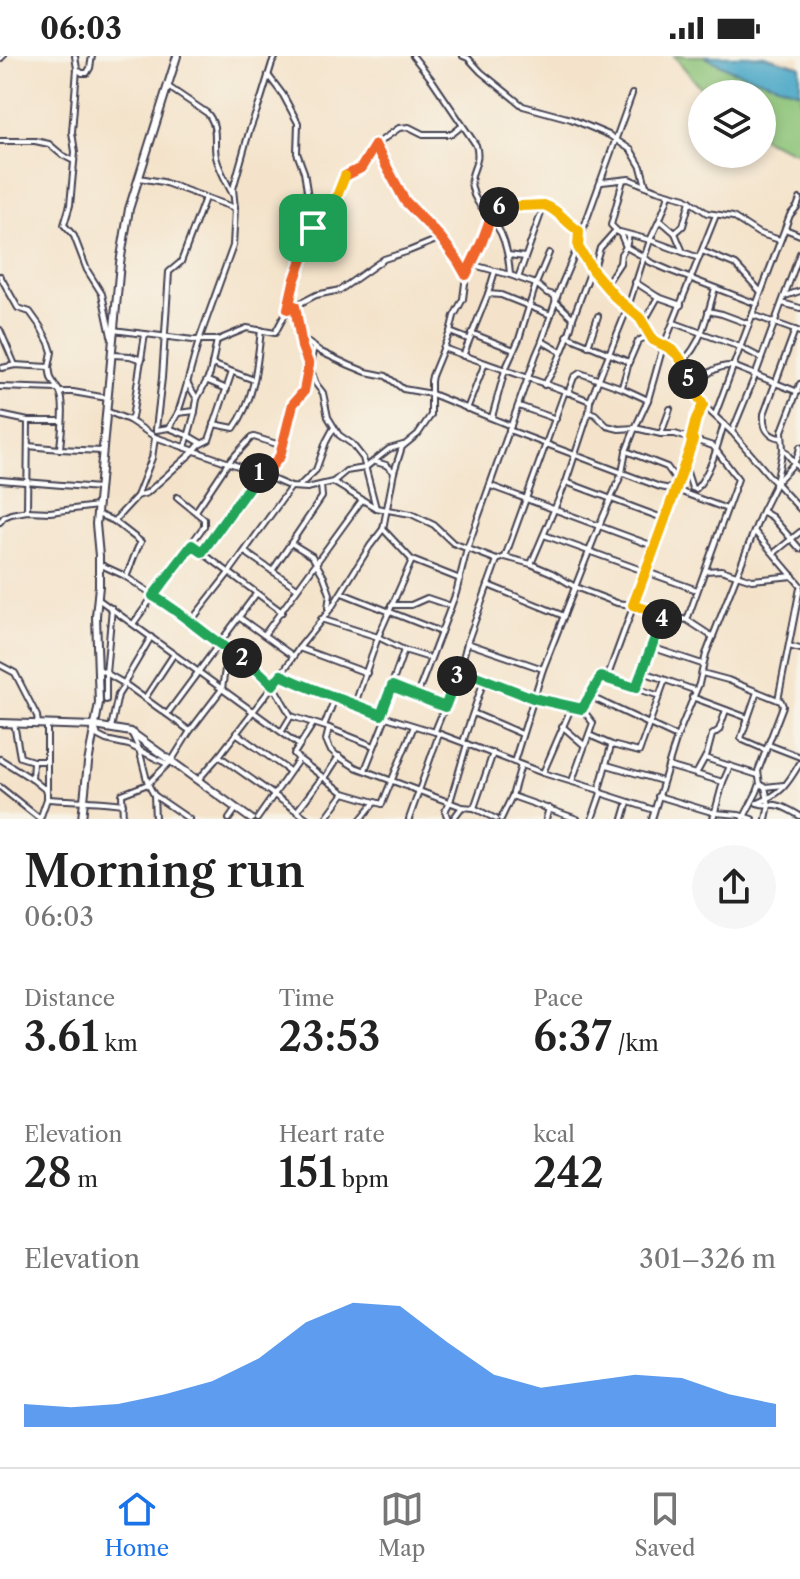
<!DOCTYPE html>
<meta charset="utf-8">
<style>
:root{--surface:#fff;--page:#f6f6f6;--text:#222;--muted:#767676;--line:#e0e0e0;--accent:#1a73e8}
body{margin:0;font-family:"Libre Caslon Text",serif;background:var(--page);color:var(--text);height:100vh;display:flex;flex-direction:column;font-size:30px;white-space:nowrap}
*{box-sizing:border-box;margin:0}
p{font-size:26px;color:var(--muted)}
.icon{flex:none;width:44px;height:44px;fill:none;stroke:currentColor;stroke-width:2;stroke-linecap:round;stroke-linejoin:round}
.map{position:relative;height:763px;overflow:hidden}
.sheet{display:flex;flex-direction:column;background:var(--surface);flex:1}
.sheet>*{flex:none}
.fabs{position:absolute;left:688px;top:24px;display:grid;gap:16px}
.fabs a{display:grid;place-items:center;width:88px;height:88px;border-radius:50%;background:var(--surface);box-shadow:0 4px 12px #0003;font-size:40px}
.pin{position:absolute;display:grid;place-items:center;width:68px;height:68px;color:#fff;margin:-34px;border-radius:16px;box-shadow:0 4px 12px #0006}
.km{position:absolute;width:40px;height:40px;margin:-20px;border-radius:50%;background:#222;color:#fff;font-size:22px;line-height:40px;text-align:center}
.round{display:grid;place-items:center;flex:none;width:84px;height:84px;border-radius:42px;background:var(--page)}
.head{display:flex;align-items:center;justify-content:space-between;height:136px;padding:0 24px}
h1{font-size:44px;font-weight:600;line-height:60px}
.figures{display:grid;grid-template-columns:repeat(3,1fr);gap:12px;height:136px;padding:8px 24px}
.figures div{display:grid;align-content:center}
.figures b{font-size:40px;font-weight:600}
.figures small{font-size:22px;font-weight:400}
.figures p{font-size:22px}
.chart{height:224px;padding:16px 24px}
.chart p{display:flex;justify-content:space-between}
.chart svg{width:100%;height:144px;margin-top:8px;fill:var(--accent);opacity:.7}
.status{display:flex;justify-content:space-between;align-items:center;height:56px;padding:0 40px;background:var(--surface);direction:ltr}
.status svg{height:22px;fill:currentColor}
.tabs{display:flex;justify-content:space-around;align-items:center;height:112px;border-top:2px solid var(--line);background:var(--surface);font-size:22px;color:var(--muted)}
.tabs a{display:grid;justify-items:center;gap:4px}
.tabs .selected{color:var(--accent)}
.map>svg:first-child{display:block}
.green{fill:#8bc377;stroke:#567259;stroke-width:2}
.water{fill:#47a6c6;stroke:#346480;stroke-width:2}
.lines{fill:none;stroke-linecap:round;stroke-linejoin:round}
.street-casing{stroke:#423f50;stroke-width:8}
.secondary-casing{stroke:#423f50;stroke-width:10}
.street{stroke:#fff;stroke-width:4}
.secondary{stroke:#fff;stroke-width:6}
.split-1-casing{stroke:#fff;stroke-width:16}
.split-2-casing{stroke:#fff;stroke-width:16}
.split-3-casing{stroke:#fff;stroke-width:16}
.split-4-casing{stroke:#fff;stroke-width:16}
.split-5-casing{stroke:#fff;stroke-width:16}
.split-6-casing{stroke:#fff;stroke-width:16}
.split-7-casing{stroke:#fff;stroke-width:16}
.split-8-casing{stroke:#fff;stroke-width:16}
.split-1{stroke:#f0652b;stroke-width:10}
.split-2{stroke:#22a559;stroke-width:10}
.split-3{stroke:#22a559;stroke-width:10}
.split-4{stroke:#22a559;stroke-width:10}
.split-5{stroke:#f5b400;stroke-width:10}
.split-6{stroke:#f5b400;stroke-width:10}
.split-7{stroke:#f0652b;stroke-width:10}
.split-8{stroke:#f5b400;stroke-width:10}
</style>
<div class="status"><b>06:03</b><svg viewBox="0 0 49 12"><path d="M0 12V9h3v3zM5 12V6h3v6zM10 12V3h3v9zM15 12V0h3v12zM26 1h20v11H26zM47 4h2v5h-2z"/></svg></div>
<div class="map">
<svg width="800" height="763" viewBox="0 0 800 763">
<rect width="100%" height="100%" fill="#f7f3e8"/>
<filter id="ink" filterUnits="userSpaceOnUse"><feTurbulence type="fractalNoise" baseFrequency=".0125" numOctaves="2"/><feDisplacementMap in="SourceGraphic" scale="16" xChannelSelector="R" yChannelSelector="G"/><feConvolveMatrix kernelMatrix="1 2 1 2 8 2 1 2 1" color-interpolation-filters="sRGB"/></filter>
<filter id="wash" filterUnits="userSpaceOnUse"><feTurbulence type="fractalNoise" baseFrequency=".006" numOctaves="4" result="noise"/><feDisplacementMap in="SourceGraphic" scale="32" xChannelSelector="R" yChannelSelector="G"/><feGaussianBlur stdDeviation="1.8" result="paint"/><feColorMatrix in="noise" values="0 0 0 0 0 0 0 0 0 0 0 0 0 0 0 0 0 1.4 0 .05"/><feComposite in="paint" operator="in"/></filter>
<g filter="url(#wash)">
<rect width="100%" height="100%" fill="#f4e3ca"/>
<polygon class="green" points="674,0 704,0 731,14 800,36 800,97 792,95 762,82 762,38 706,38"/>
<polygon class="water" points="704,0 764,0 800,10 800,36 731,14"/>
</g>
<g filter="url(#ink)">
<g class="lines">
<g class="street-casing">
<g id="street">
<polyline points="75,0 77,13 72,76 75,96 70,149 64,169 74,180 87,214 102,238 111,280"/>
<path d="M413 0 432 24 476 89C482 109 468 114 472 132 475 149 488 156 496 169 506 183 509 203 510 219L536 228 547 237 554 239 556 246 573 262C570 280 555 314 544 329"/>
<polyline points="463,0 468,2 481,16 523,50 571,63 609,79 631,94 641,111 646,130 656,134 685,142 707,157 733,161 758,177 780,184"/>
<polyline points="0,3 3,0"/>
<polyline points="77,13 82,17 87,17 90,12 92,0"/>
<polyline points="268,19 283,39 298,67 297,97 304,116 313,172"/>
<path d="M167 30 207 57C219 70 213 85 216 101 219 113 226 125 232 137"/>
<polyline points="0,85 35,85 49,88 62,99 74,105"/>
<polyline points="375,89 405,145 451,194 466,219"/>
<polyline points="139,122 163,126 235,152"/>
<polyline points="602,126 629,123 646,130"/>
<path d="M669 138C665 154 658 167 651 182 648 189 647 195 644 201L650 206 671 215 757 248"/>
<polyline points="660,164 675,177 683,196"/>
<polyline points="785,173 800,179"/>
<polyline points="620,176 650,184 699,202"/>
<polyline points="675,177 683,170 690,145"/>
<polyline points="580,182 632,38"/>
<polyline points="702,195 736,209 761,236"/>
<polyline points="508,199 525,201"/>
<polyline points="470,208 510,219"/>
<polyline points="0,220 18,252 30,256 40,270 49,287 52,296 49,311 51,322 57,332"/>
<polyline points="518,222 544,149"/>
<polyline points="635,226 658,241 681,249"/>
<polyline points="605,230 620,207 621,198 626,191 629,179"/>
<polyline points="488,238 501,239 551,259"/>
<polyline points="785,240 800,235"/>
<polyline points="782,247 800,252"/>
<polyline points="295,250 302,291 316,328 323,337 328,361 339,379 352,388 363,402 376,452"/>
<polyline points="293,251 316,239 340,234 384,203 409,195 441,182"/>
<polyline points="708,255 722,258 749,268 790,159 797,151 800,143"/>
<polyline points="753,259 800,276"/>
<polyline points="573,262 590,217 593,215 600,192 616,174"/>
<polyline points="644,266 658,241"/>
<polyline points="674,267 740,291 761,302"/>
<polyline points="0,274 15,309"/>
<polyline points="113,274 193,284 218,284 247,272 275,277 288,253 294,226 313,172 317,166 337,145 345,121 361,112 375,89 399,72 409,71 423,78 452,78 462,70"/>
<polyline points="450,276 468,283"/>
<polyline points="471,277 514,294"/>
<polyline points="567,280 629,306 638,285 650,279"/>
<polyline points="300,281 321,296 349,309 366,316 386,320 403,333 432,338 511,370"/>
<polyline points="542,285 560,232 578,190"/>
<polyline points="588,290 598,260"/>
<polyline points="443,292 565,335"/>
<polyline points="113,299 130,300 142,304"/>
<polyline points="463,300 488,238 495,215"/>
<path d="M683 305C702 288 708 256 715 232"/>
<polyline points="212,308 254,324"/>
<polyline points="2,312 15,309 49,311"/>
<polyline points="208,325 227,333"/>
<polyline points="188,328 197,343"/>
<path d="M0 331 58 333C67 344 61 377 60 393L102 395"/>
<polyline points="622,331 629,306"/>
<path d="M693 331C706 319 715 309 733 310L798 336"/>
<polyline points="62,336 73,336 107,342"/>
<polyline points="568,337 574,321 580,317 622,332 648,344"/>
<polyline points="519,350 556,363"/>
<polyline points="467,353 485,307"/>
<polyline points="106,355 129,364 132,362 145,278"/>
<polyline points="589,356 595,358 607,370 619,373 635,372 661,378 675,378 713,390 738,423 687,564"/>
<polyline points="178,357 195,355 197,343 210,318 217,284"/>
<polyline points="0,359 28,365 61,365"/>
<polyline points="715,359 749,268"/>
<polyline points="492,361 505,314 519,283 536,228 549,197"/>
<polyline points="129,364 155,381 258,417 291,431 307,432 333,426 376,452 411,458 434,469 453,487 497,504"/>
<path d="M214 368 234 372C255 343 257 309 261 274"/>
<polyline points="169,372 189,380 201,387"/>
<polyline points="156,373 162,322 169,216 181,206 205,142"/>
<polyline points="156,374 169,372 178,357 184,338 199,284 233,190 235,152 233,133 249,76 261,43 272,7 276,0"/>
<polyline points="509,374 660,431 676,434 727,453"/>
<polyline points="732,376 755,320 800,197"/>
<polyline points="661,378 670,353"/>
<path d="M781 382C767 380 763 372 764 358L795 274"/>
<polyline points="691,383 696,363 703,349"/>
<polyline points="28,390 60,393"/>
<polyline points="185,392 195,356"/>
<polyline points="784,394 800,414"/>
<polyline points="626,395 667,411 677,425"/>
<polyline points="376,406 386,409 394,416"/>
<path d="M685 410 692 432 696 433C712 414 717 391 724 368"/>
<polyline points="264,420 280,400 293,348 304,335 314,291"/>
<polyline points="0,424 99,432"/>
<polyline points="333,426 346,415 365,412 389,393 403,389"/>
<polyline points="566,426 665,463"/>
<polyline points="776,427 800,453"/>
<polyline points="491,430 656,491"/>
<polyline points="298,431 316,414 326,386 333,373"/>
<polyline points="137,440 147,437 194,395 199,389 209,384 232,316"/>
<polyline points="27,455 28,365"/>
<polyline points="196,455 228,407 251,382 254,381 283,390"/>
<polyline points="762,455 772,461 800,493"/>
<path d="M97 458 114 465 141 486C134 497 132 509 126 521"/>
<polyline points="114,465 137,440 152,402 155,382"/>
<polyline points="0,466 4,461 11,458 27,455 50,456 97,450"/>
<polyline points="383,473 412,504 460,523"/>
<polyline points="755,476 800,529"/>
<polyline points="544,479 697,534"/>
<polyline points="291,487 312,500 324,521 330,538 328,552"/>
<polyline points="192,489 282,556"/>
<polyline points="202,496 258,417"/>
<polyline points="245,496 297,532"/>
<polyline points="774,497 800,476"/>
<polyline points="505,501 531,508 552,517 575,531 617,547 633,549 663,559 687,564 713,581"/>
<polyline points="99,508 123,519 166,547 218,588 252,609 273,629 291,660 282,675"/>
<polyline points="531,508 566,426 589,356 590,345 628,251 644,201 626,191 621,179 611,169 623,124"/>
<polyline points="272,515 322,441 321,429"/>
<polyline points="705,515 721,514 752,524 793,520"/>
<polyline points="488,529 564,560"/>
<polyline points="342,537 441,576"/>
<polyline points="98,543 299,689"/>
<polyline points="391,549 411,549 427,542 451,550"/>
<polyline points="240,562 293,600"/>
<polyline points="321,563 378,581 404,594 430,602"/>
<polyline points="191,565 228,518 291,431"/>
<polyline points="133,568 204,470 204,463 177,441"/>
<polyline points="264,579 362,444"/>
<polyline points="467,587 543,613"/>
<polyline points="789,590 800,593"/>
<polyline points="651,591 702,608"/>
<polyline points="299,592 367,617"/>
<polyline points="0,609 15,617 37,660 38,668"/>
<polyline points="99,613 125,628 190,675"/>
<polyline points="460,614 533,642 582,653 593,667 572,725"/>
<polyline points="643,616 694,634"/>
<polyline points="702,617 728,624 778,644"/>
<polyline points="281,619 319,637 355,648 386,661 435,676 543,717 599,734 601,737 654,754"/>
<polyline points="607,622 676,434 677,425 693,384"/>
<polyline points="124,627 151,581"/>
<polyline points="392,630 445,651"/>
<polyline points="636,632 663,559"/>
<polyline points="757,636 741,682 743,684 766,694"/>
<polyline points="417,639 456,537 467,493 536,299 542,285 561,296"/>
<polyline points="589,640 677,681"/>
<polyline points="692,641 748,662"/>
<polyline points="145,642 174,598"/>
<polyline points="106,644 106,617 112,552"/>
<polyline points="355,648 378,581 412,504"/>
<polyline points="582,653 601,621 660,640"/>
<polyline points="473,657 522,678"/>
<polyline points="167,658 256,538"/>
<polyline points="381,659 404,594"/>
<polyline points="291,660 329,672 374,690"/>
<polyline points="14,667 20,701 33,705 46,705"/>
<polyline points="324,670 335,642"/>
<polyline points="562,670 584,689"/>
<polyline points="111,672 118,639 125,628"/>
<polyline points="329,672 326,684 330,693 336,699 355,711 462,751 474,752 496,763"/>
<polyline points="96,674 98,680 106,684 129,689 167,708"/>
<polyline points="435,675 460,614 467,587 497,504 505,501 565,335 590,345"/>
<polyline points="236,677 289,715"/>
<polyline points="132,678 139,693 148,728 154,739 189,763"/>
<polyline points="589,679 612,689 639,696 665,624"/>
<polyline points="463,686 484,624"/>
<polyline points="769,689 800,701"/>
<polyline points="219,700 308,763"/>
<polyline points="705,702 758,719"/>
<polyline points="0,703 32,723 47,735"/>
<polyline points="299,703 344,737 382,748 414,670"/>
<polyline points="514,706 543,613 599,470 622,417 626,395 635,372 648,344 662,294 716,159"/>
<polyline points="607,709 662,725"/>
<polyline points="668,710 723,726"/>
<polyline points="365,714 386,661"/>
<polyline points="543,717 572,650"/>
<polyline points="696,718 707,698 712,679 719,674 726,654"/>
<polyline points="325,722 339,700"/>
<polyline points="32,723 33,706"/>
<path d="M198 724 219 700 281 619 299 592 332 551 370 490 383 473 394 416 402 391 418 378 431 359V325L432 320 450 276 454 260 463 243 466 219 470 208 481 188 494 153 544 149C559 153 566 167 579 175L578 191 593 215 616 242 640 262 653 284 665 289 678 300 682 306 685 318 703 349 732 376 772 423 776 427C787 414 798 407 800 391"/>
<polyline points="760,728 765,731 769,749 766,763"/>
<polyline points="0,731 39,762"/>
<polyline points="765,731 784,729"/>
<polyline points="599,734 611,690"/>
<polyline points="154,739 155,763"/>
<polyline points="512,740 577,763"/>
<polyline points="658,740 715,757 739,759 752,763"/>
<path d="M47 743C73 745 98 744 123 748"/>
<path d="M757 747C765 750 769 748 776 749 784 750 793 756 800 760"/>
<path d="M758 747C781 738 787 729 800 707"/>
<polyline points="474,752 493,697"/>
<polyline points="297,755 322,722"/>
<polyline points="40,763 47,743 47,669"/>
<polyline points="123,763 122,738 148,728 172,704 190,675 222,633 228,594"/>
<polyline points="229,763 236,753"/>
<polyline points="257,763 299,703 294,698 313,668"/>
<polyline points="325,763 344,737"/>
<polyline points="361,763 374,747"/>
<polyline points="409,763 439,678"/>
<polyline points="448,763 445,755 450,746 467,688"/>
<polyline points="453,763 462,751"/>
<polyline points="501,763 512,740 521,709"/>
<polyline points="546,763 549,752"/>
<polyline points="592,763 601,737"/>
<polyline points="623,763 628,746"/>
<polyline points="652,763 677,681 699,628 706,598 762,455 776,427 783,394 782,375 800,328"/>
<polyline points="713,763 723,726 730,710"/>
<polyline points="743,763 757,736 760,728 758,715 783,650 781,645 778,644 800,532"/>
</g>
</g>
<g class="secondary-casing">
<g id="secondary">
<polyline points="0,667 95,670 131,676 251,763"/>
<polyline points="82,763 88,707 99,647 96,560 99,530 99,500 96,468 120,207 129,153 177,0"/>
</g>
</g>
<use href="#street" class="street"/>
<use href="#secondary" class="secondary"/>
</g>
</g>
<g class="lines" filter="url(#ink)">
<g class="split-1-casing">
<polyline id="split-1" points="259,417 264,420 280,400 293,348 304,335 309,309 302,291 295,250 288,253 294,226 313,172"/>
</g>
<g class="split-2-casing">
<path id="split-2" d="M242 602C210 585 185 558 153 540L192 489 202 496 259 417"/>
</g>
<g class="split-3-casing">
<path id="split-3" d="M242 602 252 609 273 629 281 619C313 635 348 645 381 659L392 630 445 651 457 620"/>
</g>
<g class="split-4-casing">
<polyline id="split-4" points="457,620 460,614 533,642 582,653 601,621 636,632 662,563"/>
</g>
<g class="split-5-casing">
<path id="split-5" d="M662 563 663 559 633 549C654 494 674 439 693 384L691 383 696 363 703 349 688 323"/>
</g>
<g class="split-6-casing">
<path id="split-6" d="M499 151 544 149C559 154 566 167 579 175L578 191 593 215 616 242 640 262 653 284C663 289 675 293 681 304 684 310 684 317 688 323"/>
</g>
<g class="split-7-casing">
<polyline id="split-7" points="345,120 361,112 375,89 405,145 441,182 458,205 466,219 481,188 494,153 499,151"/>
</g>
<g class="split-8-casing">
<polyline id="split-8" points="313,172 317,166 333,150 345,120"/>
</g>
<use href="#split-1" class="split-1"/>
<use href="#split-2" class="split-2"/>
<use href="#split-3" class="split-3"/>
<use href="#split-4" class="split-4"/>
<use href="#split-5" class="split-5"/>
<use href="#split-6" class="split-6"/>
<use href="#split-7" class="split-7"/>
<use href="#split-8" class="split-8"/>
</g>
</svg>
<div class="fabs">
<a><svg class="icon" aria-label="layers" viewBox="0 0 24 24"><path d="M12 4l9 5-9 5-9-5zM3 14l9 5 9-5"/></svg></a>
</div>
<div class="pin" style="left:313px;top:172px;background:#1e9e55"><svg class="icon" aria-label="arrive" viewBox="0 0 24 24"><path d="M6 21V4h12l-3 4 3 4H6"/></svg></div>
<b class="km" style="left:259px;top:417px">1</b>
<b class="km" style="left:242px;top:602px">2</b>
<b class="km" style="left:457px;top:620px">3</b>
<b class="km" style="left:662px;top:563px">4</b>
<b class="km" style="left:688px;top:323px">5</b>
<b class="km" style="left:499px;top:151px">6</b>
</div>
<section class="sheet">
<div class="head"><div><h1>Morning run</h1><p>06:03</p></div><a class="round"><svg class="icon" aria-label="share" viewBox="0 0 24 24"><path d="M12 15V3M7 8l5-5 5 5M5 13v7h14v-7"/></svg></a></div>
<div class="figures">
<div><p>Distance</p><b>3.61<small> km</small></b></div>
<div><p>Time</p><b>23:53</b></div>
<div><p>Pace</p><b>6:37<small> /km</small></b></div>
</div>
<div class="figures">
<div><p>Elevation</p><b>28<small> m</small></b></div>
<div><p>Heart rate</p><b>151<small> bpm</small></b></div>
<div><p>kcal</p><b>242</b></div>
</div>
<div class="chart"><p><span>Elevation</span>301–326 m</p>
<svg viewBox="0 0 160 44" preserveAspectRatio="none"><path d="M0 44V37L10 38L20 37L30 34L40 30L50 23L60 12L70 6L80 7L90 18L100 28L110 32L120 30L130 28L140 29L150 34L160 37V44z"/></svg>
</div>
</section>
<nav class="tabs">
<a class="selected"><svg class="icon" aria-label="home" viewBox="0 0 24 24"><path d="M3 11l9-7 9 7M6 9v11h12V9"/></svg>Home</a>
<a><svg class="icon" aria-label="map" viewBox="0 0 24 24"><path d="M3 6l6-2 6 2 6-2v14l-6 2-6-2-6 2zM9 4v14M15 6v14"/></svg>Map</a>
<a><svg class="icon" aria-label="saved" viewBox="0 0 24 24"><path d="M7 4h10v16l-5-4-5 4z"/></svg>Saved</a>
</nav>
